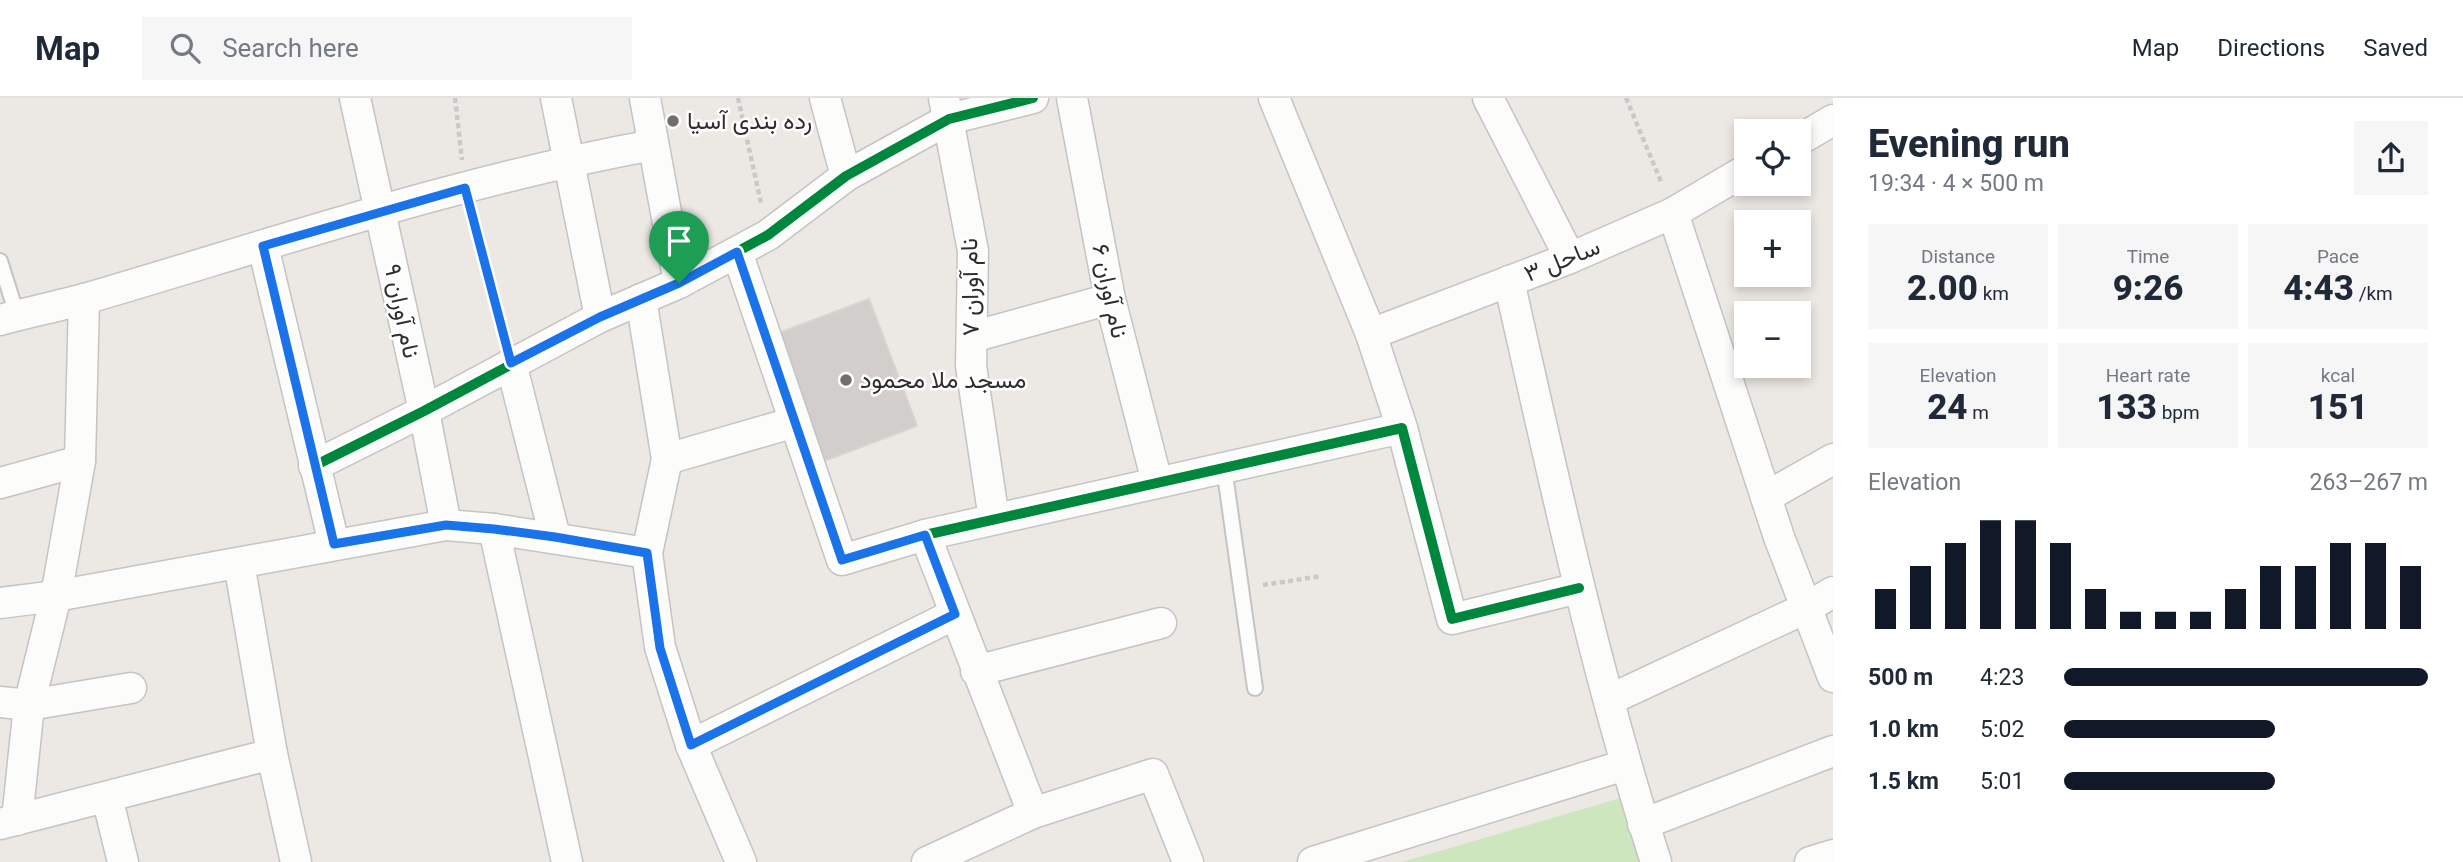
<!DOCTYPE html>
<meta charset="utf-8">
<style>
:root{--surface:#fff;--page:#f6f6f7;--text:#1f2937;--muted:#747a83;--line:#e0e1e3;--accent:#111827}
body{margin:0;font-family:Roboto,Vazirmatn,sans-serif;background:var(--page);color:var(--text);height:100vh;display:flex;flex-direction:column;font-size:26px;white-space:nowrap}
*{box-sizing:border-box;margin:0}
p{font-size:23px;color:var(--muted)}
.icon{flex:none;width:38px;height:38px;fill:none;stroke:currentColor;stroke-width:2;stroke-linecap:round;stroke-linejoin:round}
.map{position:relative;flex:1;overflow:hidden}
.side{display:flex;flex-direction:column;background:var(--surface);width:630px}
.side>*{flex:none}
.tools{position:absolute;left:1734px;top:21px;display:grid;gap:14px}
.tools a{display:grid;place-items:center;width:77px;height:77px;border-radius:0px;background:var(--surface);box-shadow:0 4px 10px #0003;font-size:35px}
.pin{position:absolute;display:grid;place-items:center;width:60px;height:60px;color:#fff;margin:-72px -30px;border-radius:50% 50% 50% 0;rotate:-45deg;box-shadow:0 0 7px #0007}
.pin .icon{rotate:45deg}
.round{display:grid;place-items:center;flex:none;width:74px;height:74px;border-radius:0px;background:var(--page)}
.summary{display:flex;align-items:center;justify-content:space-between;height:119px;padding:0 35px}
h1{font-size:38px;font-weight:800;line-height:52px}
.figures{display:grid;grid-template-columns:repeat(3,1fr);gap:10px;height:119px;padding:7px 35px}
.figures div{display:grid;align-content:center;border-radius:0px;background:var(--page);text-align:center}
.figures b{font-size:35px;font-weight:800}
.figures small{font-size:19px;font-weight:400}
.figures p{font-size:19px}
.chart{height:196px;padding:14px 35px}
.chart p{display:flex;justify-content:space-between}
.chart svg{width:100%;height:126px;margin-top:7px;stroke:var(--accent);stroke-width:6}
ul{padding:0 35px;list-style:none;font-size:23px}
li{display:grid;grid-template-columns:112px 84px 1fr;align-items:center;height:52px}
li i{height:18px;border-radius:9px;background:var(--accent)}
header{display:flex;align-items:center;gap:42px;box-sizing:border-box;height:98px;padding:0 35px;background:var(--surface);border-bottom:2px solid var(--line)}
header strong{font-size:33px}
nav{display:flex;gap:38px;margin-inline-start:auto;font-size:24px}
.search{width:490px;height:63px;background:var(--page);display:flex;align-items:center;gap:18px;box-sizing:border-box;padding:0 24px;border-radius:0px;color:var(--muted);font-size:26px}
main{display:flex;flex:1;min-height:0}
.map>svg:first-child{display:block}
.green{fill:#cee6be}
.building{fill:#d1cecb;stroke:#d7d4d0;stroke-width:2}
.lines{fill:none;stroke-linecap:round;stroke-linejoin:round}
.lane-casing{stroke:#c5c4c5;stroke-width:18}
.street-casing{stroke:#c5c4c5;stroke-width:33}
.path{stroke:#c9c9c8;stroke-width:4.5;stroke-dasharray:5 3.5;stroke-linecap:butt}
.lane{stroke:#fcfcfb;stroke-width:14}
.street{stroke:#fcfcfb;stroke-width:30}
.cycleway-casing{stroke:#fff;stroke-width:15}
.cycleway{stroke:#00873e;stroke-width:10}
.route-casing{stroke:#fff;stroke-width:14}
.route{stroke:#1a73e8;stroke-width:9}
.poi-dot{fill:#706f6e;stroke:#fff;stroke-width:2.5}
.labels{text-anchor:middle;stroke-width:5;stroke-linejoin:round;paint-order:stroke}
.poi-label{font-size:24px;fill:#2e2e2e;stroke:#fff;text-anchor:start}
.street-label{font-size:24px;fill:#2e2e2e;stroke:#fff}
</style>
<header>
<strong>Map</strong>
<div class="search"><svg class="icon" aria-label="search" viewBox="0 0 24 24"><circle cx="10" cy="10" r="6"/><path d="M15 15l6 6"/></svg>Search here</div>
<nav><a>Map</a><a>Directions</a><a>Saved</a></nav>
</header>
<main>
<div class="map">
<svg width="1833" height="764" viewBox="0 0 1833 764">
<rect width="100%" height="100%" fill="#ece8e4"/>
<polygon class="green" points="1621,700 1640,764 1402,764"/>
<polygon class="building" points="869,201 917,328 824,363 776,236"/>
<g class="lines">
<g class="lane-casing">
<g id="lane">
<polyline points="0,163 17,217"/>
<polyline points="1224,369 1255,590"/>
</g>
</g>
<g class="street-casing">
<g id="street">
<polyline points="355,0 424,313 446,427"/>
<polyline points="556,0 600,219"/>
<polyline points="645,0 679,185"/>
<polyline points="825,0 846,78"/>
<polyline points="944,0 973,153 971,268 994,421"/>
<polyline points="1072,0 1110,201 1157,384"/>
<polyline points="1274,0 1371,236 1402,330"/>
<polyline points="1488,0 1570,160"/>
<polyline points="1799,42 1833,22"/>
<polyline points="1673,115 1779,439 1833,579"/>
<polyline points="263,148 334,446"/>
<polyline points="737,154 842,462 925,437 1402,330 1452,521 1579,490"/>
<path d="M1509 183C1553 378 1595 574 1656 764"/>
<polyline points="641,201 667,361 647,455 660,549 691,647 741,764"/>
<path d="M0 222C29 214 59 208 88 200 275 145 461 82 653 47"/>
<polyline points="1371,236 1570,160 1673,115 1746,72"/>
<polyline points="972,239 1110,201"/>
<polyline points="511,265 555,439"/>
<polyline points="667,361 795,324"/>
<polyline points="314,368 424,313 600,219 679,185 768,137 846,78 949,21 1033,0"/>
<polyline points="0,385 80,363"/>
<polyline points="1766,399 1833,361"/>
<polyline points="494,431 567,764"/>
<polyline points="925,437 1033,715 1153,676 1188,764"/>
<polyline points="239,465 272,656"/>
<polyline points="0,505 56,498 446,427 494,431 647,455"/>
<polyline points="976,573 1161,525"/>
<polyline points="1609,602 1806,510 1833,494"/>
<polyline points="0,604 29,607 131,590"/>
<polyline points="691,647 955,516"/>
<polyline points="107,699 123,764"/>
<polyline points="17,722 29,607 56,498 80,363 84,201"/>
<polyline points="0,726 272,656 296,764"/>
<polyline points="1643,726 1833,653"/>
<polyline points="927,764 1033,715"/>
<polyline points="1313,764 1625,667"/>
<polyline points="1810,764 1833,757"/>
</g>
</g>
<g class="path">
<polyline points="455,0 462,62"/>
<polyline points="738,0 761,105"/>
<polyline points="1626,0 1662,86"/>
<polyline points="472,118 504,239"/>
<polyline points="1263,487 1322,478"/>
</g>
<use href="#lane" class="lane"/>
<use href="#street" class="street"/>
<g class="cycleway-casing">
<g id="cycleway">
<polyline points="737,154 842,462 925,437 1402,330 1452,521 1579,490"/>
<polyline points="314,368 424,313 600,219 679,185 768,137 846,78 949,21 1033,0"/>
</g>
</g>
<use href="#cycleway" class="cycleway"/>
</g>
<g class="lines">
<g class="route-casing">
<polygon id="route" points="465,90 511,265 600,219 679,185 737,154 842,462 925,437 955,516 691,647 660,550 647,455 555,439 494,431 446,427 334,446 263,148"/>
</g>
<use href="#route" class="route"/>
</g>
<g class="poi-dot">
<circle cx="673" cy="23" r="7"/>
<circle cx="846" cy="282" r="7"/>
</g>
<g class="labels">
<g class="poi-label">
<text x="687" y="31">رده بندی آسیا</text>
<text x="860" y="290">مسجد ملا محمود</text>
</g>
<g class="street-label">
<text transform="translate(1562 162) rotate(-22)" y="8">ساحل ۳</text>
<text transform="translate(970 189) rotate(-91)" y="8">نام آوران ۷</text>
<text transform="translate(1110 193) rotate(78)" y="8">نام آوران ۶</text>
<text transform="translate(402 213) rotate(78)" y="8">نام آوران ۹</text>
</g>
</g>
</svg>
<div class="tools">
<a><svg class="icon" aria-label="locate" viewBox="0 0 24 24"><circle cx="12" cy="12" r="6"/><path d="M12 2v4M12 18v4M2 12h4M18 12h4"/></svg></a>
<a>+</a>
<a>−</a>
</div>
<div class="pin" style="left:679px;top:185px;background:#1e9e55"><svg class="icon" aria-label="arrive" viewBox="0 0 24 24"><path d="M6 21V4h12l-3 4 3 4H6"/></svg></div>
</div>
<section class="side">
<div class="summary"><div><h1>Evening run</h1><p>19:34 · 4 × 500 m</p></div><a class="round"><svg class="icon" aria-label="share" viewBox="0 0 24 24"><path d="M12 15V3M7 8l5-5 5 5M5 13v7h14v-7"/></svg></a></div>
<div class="figures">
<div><p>Distance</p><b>2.00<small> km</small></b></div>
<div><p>Time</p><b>9:26</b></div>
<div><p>Pace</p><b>4:43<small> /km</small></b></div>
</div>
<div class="figures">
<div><p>Elevation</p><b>24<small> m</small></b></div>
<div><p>Heart rate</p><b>133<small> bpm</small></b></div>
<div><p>kcal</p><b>151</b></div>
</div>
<div class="chart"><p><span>Elevation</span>263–267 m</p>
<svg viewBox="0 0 160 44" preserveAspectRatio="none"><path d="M5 44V30M15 44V22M25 44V14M35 44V6M45 44V6M55 44V14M65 44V30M75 44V38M85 44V38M95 44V38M105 44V30M115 44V22M125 44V22M135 44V14M145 44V14M155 44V22"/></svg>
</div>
<ul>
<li><b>500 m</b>4:23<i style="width:100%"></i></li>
<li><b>1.0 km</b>5:02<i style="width:58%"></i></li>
<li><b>1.5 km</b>5:01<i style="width:58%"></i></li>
</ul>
</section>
</main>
